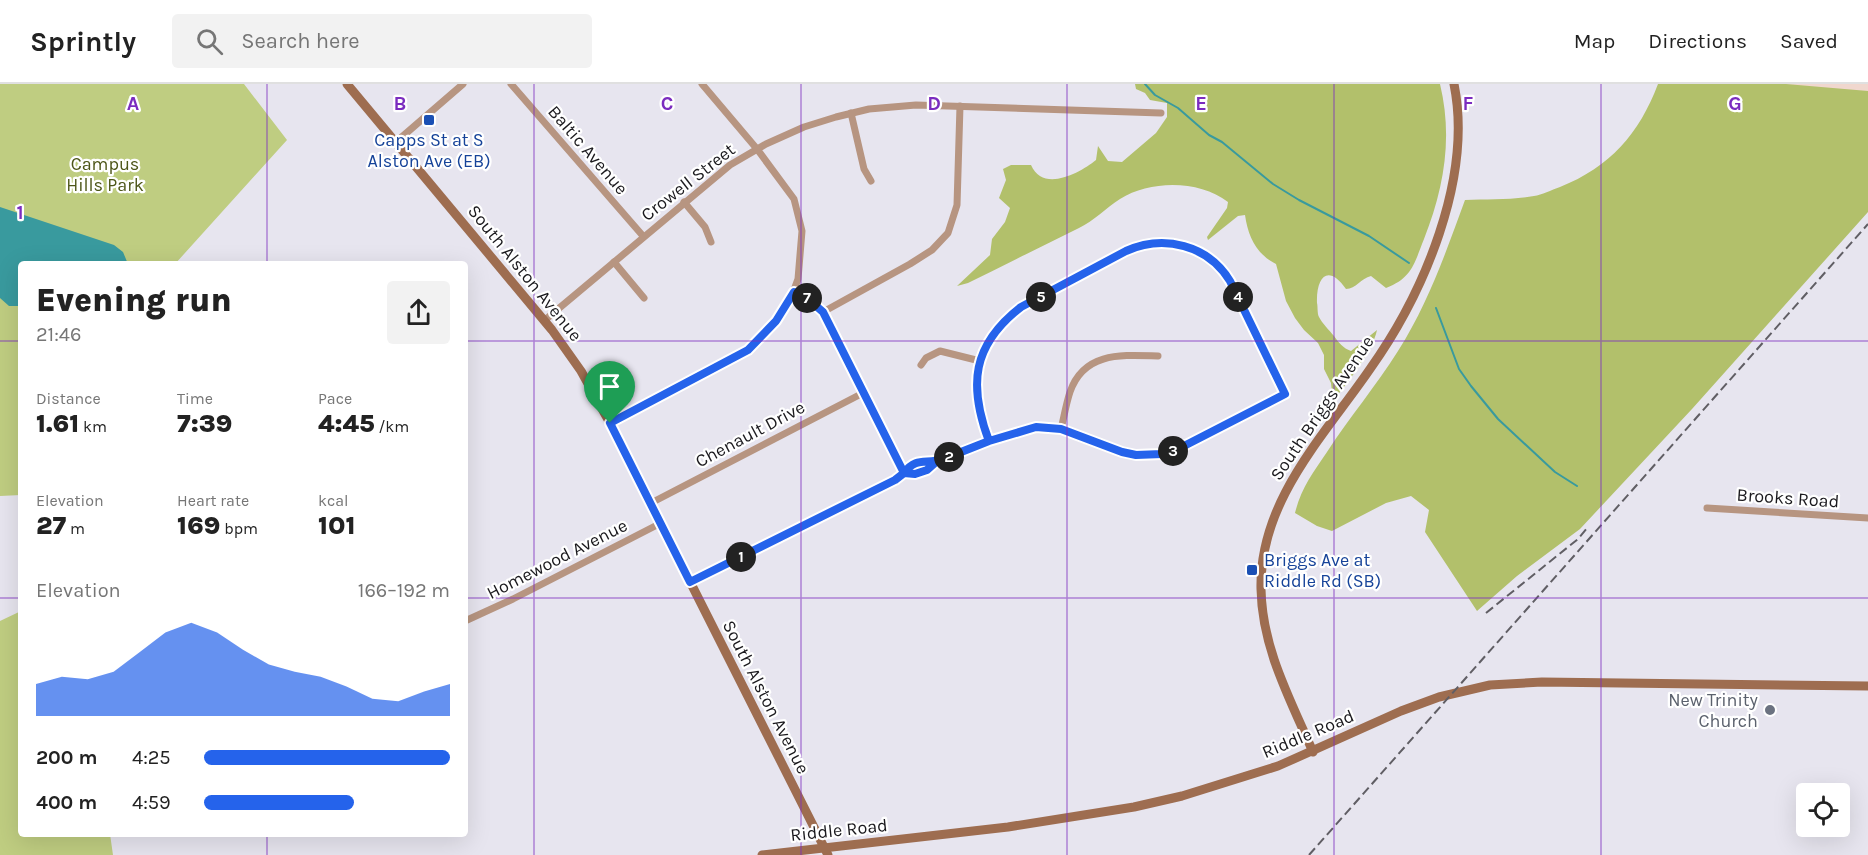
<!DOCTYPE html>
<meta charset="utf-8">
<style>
:root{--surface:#fff;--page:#f2f2f2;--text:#222;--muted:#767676;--line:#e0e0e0;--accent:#2563eb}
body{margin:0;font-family:Karla,sans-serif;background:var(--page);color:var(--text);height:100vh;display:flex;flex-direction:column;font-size:22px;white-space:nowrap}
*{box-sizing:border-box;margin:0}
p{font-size:20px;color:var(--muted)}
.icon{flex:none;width:33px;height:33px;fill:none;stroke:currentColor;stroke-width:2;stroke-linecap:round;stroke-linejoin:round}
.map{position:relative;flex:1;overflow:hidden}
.drawer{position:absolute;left:18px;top:177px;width:450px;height:576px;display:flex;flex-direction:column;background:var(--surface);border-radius:6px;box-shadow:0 6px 24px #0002}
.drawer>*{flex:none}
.fabs{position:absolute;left:1796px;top:699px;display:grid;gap:12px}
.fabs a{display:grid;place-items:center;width:54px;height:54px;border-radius:6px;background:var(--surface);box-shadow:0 6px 24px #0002;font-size:30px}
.pin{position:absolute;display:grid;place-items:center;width:51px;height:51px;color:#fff;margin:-62px -26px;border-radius:50% 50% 50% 0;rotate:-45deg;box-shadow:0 0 6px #0007}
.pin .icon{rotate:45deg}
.km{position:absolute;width:30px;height:30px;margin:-15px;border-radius:50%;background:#222;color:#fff;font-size:16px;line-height:30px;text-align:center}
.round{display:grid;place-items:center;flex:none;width:63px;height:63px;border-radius:6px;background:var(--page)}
.head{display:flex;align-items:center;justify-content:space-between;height:102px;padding:0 18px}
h1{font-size:33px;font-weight:800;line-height:45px}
.figures{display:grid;grid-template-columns:repeat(3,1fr);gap:9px;height:102px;padding:6px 18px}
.figures div{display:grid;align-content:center}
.figures b{font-size:26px;font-weight:800}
.figures small{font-size:16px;font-weight:400}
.figures p{font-size:16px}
.chart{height:168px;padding:12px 18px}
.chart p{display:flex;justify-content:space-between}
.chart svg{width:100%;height:108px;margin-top:6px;fill:var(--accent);opacity:.7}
ul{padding:0 18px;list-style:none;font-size:20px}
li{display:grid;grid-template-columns:96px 72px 1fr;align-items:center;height:45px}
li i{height:15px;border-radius:8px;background:var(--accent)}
header{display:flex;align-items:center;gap:36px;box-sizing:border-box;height:84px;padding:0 30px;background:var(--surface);border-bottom:2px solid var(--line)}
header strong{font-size:28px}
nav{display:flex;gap:33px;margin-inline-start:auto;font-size:21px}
.search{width:420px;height:54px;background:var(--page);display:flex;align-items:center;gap:15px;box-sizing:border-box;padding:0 21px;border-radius:6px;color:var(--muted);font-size:22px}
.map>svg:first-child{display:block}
.industrial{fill:#f0d7ce}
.green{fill:#bfcd81}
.forest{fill:#b2c06b}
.water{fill:#399a9e}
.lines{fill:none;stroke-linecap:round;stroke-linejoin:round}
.stream{stroke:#399a9e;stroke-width:2}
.street{stroke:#b79581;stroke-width:7}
.secondary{stroke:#9e6d50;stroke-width:9}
.rail{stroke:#605e64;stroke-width:2;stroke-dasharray:9 4.5;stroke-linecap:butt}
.route-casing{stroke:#fff;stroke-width:12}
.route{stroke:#2563eb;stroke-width:8}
.grid{fill:none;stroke:#7b2cbf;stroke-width:1.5;stroke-opacity:0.55}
.transit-dot{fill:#1a4fb4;stroke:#fff;stroke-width:2}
.worship-dot{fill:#6b7280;stroke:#fff;stroke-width:2}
.labels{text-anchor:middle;stroke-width:4.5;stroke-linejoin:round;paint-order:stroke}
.transit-label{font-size:18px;fill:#164399;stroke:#fff}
.street-label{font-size:18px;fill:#1a191d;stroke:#fff}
.park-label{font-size:18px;fill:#4d5618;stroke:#fff}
.worship-label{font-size:18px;fill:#5b616d;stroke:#fff;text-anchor:end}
.grid-label{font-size:20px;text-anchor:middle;font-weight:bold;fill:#7b2cbf;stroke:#fff;stroke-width:4.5;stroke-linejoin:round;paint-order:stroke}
</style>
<header>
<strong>Sprintly</strong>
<div class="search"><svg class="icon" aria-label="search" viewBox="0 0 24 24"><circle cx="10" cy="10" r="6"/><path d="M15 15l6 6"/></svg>Search here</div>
<nav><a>Map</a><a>Directions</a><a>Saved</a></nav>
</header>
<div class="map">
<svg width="1868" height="771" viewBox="0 0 1868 771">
<rect width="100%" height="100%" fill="#e7e5ef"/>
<polygon class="industrial" points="1779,0 1868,0 1868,12"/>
<g class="green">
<polygon points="0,0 244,0 287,56 175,180 21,180 21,411 0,412"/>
<polygon points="21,527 21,750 110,750 113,771 0,771 0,537"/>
</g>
<g class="forest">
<path d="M1135 0H1440C1453 54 1444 104 1424 155 1414 180 1412 194 1386 204L1371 192C1361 194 1356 205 1346 205 1328 179 1316 193 1317 219 1318 223 1317 229 1319 233 1322 239 1329 246 1334 252 1339 259 1343 264 1351 267L1377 246C1373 268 1340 309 1325 326L1332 308 1331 299 1324 285V271L1318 259 1304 246 1295 234 1286 217 1276 180C1256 170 1248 152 1245 131L1238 132 1208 156 1207 153 1227 124 1228 118C1199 96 1151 96 1120 115 1106 124 1094 137 1079 144 1042 162 1005 181 968 199L957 202 990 171 992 155 1005 138 1010 124 999 114 1006 96 1003 85 1011 81H1031C1043 109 1080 89 1096 76L1098 62 1108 77 1122 78 1156 49 1167 33V19L1150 16 1145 9 1136 5Z"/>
<path d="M1658 0H1786L1868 7V128L1692 325 1580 445 1517 492 1477 527 1425 448 1429 426 1411 412 1386 419 1332 447 1317 442 1295 429C1301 404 1313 389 1327 368 1349 334 1376 302 1398 267 1428 220 1446 168 1465 116 1487 115 1511 116 1534 112 1542 111 1551 106 1560 103 1610 83 1639 50 1658 0Z"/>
</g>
<polygon class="water" points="0,123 114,161 123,168 128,180 21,180 21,222 9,222 0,214"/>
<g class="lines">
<g class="stream">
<polyline points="1145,0 1155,11 1178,24 1209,51 1222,58 1273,100 1299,116 1369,152 1409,179"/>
<polyline points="1436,224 1459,285 1471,302 1498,335 1555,388 1577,402"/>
</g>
<g class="street">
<polyline points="511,0 643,152"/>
<polyline points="851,29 864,85 871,97"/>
<polyline points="396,58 463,0"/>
<polyline points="684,118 705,143 711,158"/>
<polyline points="614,178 644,214"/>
<polyline points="794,208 807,214 823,228 904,389"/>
<polyline points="823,228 910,180 932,166 948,149 957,121 960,22"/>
<polyline points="545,236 730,81 766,60 804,43 836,33 869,25 916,21 1161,29"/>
<polyline points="921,281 926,274 940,267 980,277"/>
<polyline points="610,339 748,266 776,237 790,217 798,195 802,147 794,115 757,65 702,0"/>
<path d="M1061 345C1064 333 1066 320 1070 308 1084 267 1123 271 1158 272"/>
<path d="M904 389 915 390 927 385 936 378 989 357 1036 343 1061 345 1122 368 1148 372 1162 370 1182 363 1285 310 1230 197C1213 170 1183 156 1152 159 1130 161 1029 216 1010 232 1000 240 991 252 986 264 971 296 977 325 989 357"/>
<polyline points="651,419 863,309"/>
<polyline points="1707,424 1868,434"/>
<path d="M690 498 895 396C913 383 911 376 936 378"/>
<polyline points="465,537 513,515 661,439"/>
</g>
<g class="secondary">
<polyline points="347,0 552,246 581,287 610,339 828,771"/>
<path d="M1313 668C1290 615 1262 564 1261 505 1259 417 1324 352 1370 285 1424 209 1473 94 1454 0"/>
<polyline points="762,771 1008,743 1134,723 1182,712 1278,682 1401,627 1439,613 1490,601 1542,598 1868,602"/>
</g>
<g class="rail">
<polyline points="1486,529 1578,455 1588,443"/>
<polyline points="1309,771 1868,140"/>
</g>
</g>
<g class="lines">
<g class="route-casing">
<path id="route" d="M610 339 690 498 895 396 904 389 915 390 927 386 936 378 989 357 1036 343 1061 345 1122 368 1136 371 1162 370 1182 363 1285 310 1230 197C1208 161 1164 150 1126 167L1021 223C972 261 968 301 989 357L943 375C926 381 917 372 904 389L823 228 807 214 794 208 776 237 748 266 610 339"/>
</g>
<use href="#route" class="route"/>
</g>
<path class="grid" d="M267 0V180M534 0V771M801 0V771M1067 0V771M1334 0V771M1601 0V771M0 257H21M465 257H1868M0 514H21M465 514H1868M267 750V771"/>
<g class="transit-dot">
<rect x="423" y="30" width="12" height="12" rx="3"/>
<rect x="1246" y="480" width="12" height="12" rx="3"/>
</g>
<circle class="worship-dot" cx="1770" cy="626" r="6"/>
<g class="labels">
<g class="transit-label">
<text x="429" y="62">Capps St at S<tspan x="429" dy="21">Alston Ave (EB)</tspan></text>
<text x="1264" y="482" text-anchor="start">Briggs Ave at<tspan x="1264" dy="21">Riddle Rd (SB)</tspan></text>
</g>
<g class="street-label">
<text transform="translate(588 66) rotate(49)" y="6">Baltic Avenue</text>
<text transform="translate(688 98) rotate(-38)" y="6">Crowell Street</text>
<text transform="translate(525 189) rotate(51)" y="6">South Alston Avenue</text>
<text transform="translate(1322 324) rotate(-56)" y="6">South Briggs Avenue</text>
<text transform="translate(750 350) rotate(-28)" y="6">Chenault Drive</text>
<text transform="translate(1788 414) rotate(4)" y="6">Brooks Road</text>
<text transform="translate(557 475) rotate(-27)" y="6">Homewood Avenue</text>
<text transform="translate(766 613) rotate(63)" y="6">South Alston Avenue</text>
<text transform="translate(1308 650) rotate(-23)" y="6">Riddle Road</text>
<text transform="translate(839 746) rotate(-6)" y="6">Riddle Road</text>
</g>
<g class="park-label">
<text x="105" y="86">Campus<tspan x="105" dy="21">Hills Park</tspan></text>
</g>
<g class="worship-label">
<text x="1758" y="622">New Trinity<tspan x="1758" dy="21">Church</tspan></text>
</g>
</g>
<g class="grid-label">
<text x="133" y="26">A</text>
<text x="400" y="26">B</text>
<text x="667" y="26">C</text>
<text x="934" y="26">D</text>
<text x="1201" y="26">E</text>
<text x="1468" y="26">F</text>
<text x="1735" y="26">G</text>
<text x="20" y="135">1</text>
</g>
</svg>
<div class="fabs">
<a><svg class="icon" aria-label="locate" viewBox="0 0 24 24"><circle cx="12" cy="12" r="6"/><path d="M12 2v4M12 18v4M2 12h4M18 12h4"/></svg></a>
</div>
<div class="pin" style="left:610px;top:339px;background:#1e9e55"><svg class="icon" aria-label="arrive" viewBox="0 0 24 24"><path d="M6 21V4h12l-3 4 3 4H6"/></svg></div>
<b class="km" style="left:741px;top:473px">1</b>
<b class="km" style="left:949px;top:373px">2</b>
<b class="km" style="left:1173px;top:367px">3</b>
<b class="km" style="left:1238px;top:213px">4</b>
<b class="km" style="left:1041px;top:213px">5</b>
<b class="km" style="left:807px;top:214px">7</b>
<section class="drawer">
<div class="head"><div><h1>Evening run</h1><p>21:46</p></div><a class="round"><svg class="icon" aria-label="share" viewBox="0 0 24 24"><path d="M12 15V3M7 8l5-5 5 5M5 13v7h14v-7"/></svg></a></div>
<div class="figures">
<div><p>Distance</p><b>1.61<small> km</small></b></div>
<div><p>Time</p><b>7:39</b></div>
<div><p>Pace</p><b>4:45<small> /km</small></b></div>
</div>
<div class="figures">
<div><p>Elevation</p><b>27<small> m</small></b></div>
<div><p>Heart rate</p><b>169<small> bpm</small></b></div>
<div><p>kcal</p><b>101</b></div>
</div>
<div class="chart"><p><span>Elevation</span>166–192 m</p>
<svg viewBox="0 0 160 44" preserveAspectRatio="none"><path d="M0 44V31L10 28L20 29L30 26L40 18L50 10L60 6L70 10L80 17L90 23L100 26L110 28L120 32L130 37L140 38L150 34L160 31V44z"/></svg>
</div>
<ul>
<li><b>200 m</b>4:25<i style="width:100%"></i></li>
<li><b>400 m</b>4:59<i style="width:61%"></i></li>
</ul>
</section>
</div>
